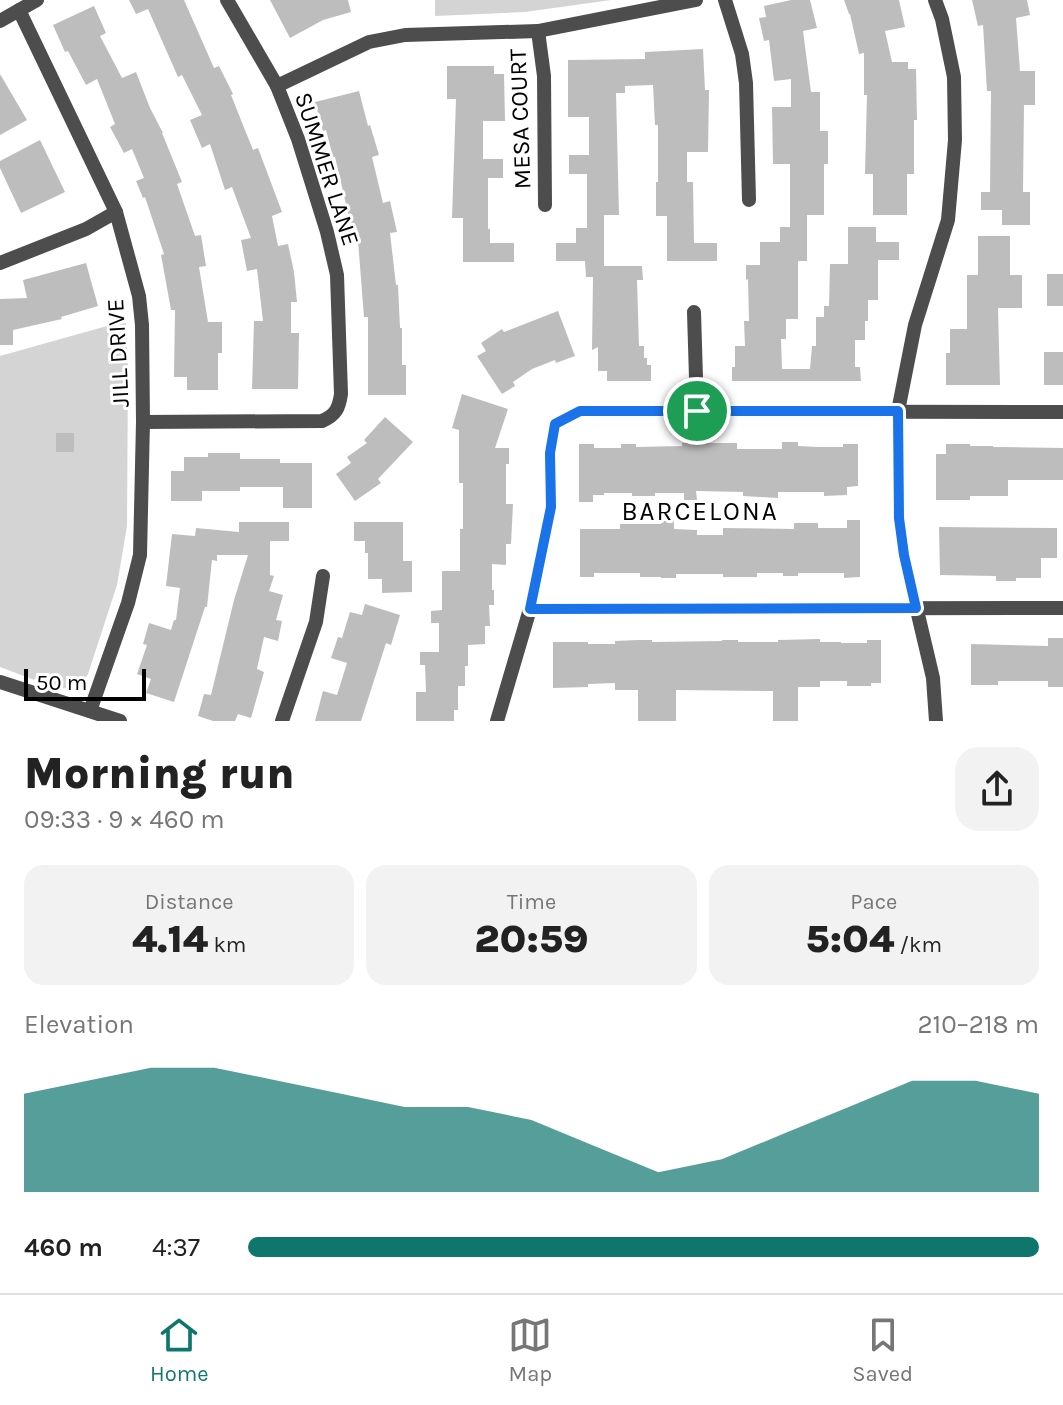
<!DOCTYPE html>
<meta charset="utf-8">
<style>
:root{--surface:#fff;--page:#f2f2f2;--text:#222;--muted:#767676;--line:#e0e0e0;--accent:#0f766e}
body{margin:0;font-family:Karla,sans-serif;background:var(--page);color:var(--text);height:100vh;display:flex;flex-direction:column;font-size:30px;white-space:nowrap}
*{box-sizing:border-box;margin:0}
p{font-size:26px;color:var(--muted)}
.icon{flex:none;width:44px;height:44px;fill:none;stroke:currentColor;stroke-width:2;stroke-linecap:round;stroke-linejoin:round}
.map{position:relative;height:721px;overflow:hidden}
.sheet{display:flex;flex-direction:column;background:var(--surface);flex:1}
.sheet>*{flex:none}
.scale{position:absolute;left:24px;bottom:20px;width:122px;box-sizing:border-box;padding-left:8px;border:4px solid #000;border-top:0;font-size:22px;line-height:28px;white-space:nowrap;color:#000;-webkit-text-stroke:6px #fff;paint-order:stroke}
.pin{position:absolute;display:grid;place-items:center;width:68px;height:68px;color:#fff;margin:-34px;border:4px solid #fff;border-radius:50%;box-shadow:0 2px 8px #0007}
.round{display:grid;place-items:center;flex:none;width:84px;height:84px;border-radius:24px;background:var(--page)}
.headline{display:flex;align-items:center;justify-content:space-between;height:136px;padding:0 24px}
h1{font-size:44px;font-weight:800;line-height:60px}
.metrics{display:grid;grid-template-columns:repeat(3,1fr);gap:12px;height:136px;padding:8px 24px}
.metrics div{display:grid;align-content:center;border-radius:20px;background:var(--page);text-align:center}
.metrics b{font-size:40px;font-weight:800}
.metrics small{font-size:22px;font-weight:400}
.metrics p{font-size:22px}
.chart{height:224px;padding:16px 24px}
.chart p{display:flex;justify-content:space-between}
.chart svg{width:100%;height:144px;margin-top:8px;fill:var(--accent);opacity:.7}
ul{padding:0 24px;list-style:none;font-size:26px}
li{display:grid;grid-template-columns:128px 96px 1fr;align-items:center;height:60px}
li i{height:20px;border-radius:10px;background:var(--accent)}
.menu{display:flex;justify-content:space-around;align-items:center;height:112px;border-top:2px solid var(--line);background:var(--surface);font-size:22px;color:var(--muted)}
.menu a{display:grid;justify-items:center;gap:4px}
.menu .active{color:var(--accent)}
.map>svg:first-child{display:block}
.green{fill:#d4d4d4}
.building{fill:#bdbdbd}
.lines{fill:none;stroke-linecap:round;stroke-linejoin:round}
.minor{stroke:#4d4d4d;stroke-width:14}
.route-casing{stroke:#fff;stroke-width:16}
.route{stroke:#1a73e8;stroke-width:10}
.labels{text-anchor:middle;stroke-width:6;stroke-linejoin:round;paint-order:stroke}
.street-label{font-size:24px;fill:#000;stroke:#fff}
.neighbourhood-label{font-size:26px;letter-spacing:2px;fill:#000;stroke:#fff}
</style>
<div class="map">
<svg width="1063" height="721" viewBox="0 0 1063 721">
<rect width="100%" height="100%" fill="#fff"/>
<g class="green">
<polygon points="435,0 611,0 525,12 435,16"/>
<path d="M126 323 128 368 127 526 117 585 88 674C83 682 78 688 68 688 54 690 15 672 0 667V356L114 324Z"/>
</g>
<g class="building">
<polygon points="129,0 184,0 214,68 219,66 233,94 231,95 253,150 258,148 282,212 272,216 278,246 288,244 294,272 297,302 291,302 291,333 299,333 298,389 252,389 254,321 263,321 257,269 247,271 241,240 251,238 232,187 225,190 210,144 202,148 190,120 202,115 182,75 178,77 148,9 136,14"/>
<polygon points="270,0 348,0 351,12 323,20 290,38"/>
<polygon points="791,0 810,0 817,28 803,31 811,92 820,92 820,131 828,131 828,164 824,164 824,215 807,215 807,261 798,261 798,319 786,319 786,339 781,339 782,369 810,369 812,346 816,346 816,317 824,317 824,306 829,306 830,264 848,264 848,227 876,227 876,242 899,242 899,260 878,260 878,300 868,300 868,321 865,321 865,340 855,340 855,367 860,367 861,381 732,381 732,367 735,367 735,346 745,346 744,321 749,321 748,279 746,280 746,265 760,265 760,242 780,242 780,227 790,227 790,164 773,164 772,107 791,107 791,79 774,81 769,40 764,41 759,18 766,17 764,6"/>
<polygon points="844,0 899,0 905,27 885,31 892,62 908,62 908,69 916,69 917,120 914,120 914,174 907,174 907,215 873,215 873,174 865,174 867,95 864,95 864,53 859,54 850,14 849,14"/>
<polygon points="972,0 1027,0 1030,15 1016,18 1020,71 1035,71 1035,105 1024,105 1023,192 1030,192 1030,225 1002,225 1002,210 981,210 981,192 990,192 991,91 987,91 983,25 978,26"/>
<polygon points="94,6 106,33 100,36 122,78 136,72 150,108 163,133 162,133 182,182 177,184 195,236 201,235 206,266 199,267 208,322 222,322 222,353 218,353 218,390 187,390 187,377 174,377 175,310 171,310 161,255 164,254 145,197 143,198 136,181 144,178 132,149 124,153 110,127 115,124 97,79 86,85 68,51 65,52 53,25"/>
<polygon points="703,49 705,90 709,90 708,152 687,152 687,182 693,182 694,243 717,243 717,261 667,261 667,216 656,216 656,182 658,182 658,125 655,125 653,85 625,86 625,93 616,93 619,215 604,215 604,266 642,266 643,280 637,280 639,346 644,346 644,358 647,358 647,365 651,365 651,381 607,381 607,371 598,371 598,347 592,350 593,277 586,277 585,261 556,261 556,243 576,243 576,228 587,228 587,174 569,174 569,155 589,155 589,117 568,117 568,60 645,59 645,52"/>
<polygon points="447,66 494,66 494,74 504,74 505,121 483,121 483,159 503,159 503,178 488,178 488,229 490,229 490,243 514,243 514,262 463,262 463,218 452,218 456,99 447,99"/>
<polygon points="0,74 27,120 0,135"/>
<polygon points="359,91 368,126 370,125 379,155 372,157 383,203 390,201 397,232 390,233 396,285 398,285 400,328 402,328 402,365 406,365 406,395 368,395 368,317 364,317 357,228 352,230 335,157 333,157 326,130 323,131 315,102"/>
<polygon points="40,140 65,192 21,213 0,168 0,161"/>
<polygon points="978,236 1010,236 1010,275 1022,275 1022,308 998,308 1000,385 946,385 946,353 950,353 950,329 967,329 967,275 978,275"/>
<polygon points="86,263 98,306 61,317 62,319 13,330 13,345 0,345 0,299 27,298 23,280"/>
<rect x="1047" y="274" width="16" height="32"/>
<polygon points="558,311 575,356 556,363 555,360 532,369 513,382 515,386 502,394 477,356 486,351 481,343 502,329 504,332"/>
<rect x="1044" y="352" width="19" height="33"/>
<polygon points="462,394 508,409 495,448 509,448 509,464 506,464 506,504 513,504 511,544 506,544 506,565 492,564 492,590 494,590 494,605 489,605 490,626 485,626 485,644 468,645 468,666 465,666 465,686 458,686 458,710 454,710 454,721 416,721 416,692 426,692 425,665 420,665 420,652 439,652 439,623 431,623 431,611 442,610 442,571 460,571 460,529 463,529 463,483 459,483 459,430 452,428"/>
<polygon points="385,417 413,442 378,479 381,483 355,501 336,474 351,463 347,457 367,443 364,440"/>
<rect x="56" y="433" width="18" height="19"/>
<polygon points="782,442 798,442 798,446 818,447 843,447 843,444 858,444 858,486 847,487 847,495 824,496 824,492 778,492 778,498 743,496 743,492 696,491 697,500 684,500 684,493 655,493 655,496 632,496 632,493 604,493 604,495 593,495 593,502 579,502 579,444 594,444 594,448 621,448 621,444 636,444 636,447 682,446 682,443 737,443 737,449 782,449"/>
<polygon points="946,444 970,444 970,446 993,446 993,447 1063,448 1063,480 1008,480 1008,496 970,496 970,500 936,500 936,454 946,454"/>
<polygon points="208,453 240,453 240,459 280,459 280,463 312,463 312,508 283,508 283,487 240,487 240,491 202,491 202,501 171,501 171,471 184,471 184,457 208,457"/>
<polygon points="847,520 860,520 860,577 844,578 844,573 798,573 798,576 783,576 783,573 757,573 757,577 723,577 723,574 676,574 676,578 661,578 661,577 640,577 640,573 594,573 594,577 580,577 580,529 620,529 620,524 661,524 661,521 674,521 674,529 697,530 697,535 723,535 723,528 794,529 794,523 818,523 818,528 847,528"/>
<polygon points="239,522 289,522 289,541 270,541 270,575 274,576 269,591 283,595 276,620 282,621 278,641 264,637 257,669 264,672 251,718 238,714 235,721 213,721 198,716 204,694 211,695 234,600 248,555 217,555 217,561 212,560 207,607 205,607 174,702 146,693 151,679 137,674 147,645 143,644 149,623 171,630 174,620 176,620 180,588 166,586 172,534 195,536 196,528 239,532"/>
<polygon points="354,522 403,522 403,561 412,561 412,592 382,593 382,579 368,579 368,553 365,553 365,541 354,541"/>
<polygon points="939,527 1057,528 1057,558 1041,558 1041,578 1016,578 1016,581 996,581 996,576 940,575"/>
<polygon points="365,604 400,615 391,645 386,643 361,721 315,721 323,691 337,695 347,663 331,658 338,637 342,638 350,612 362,615"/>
<polygon points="1048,638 1063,638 1063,687 1048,687 1048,681 998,681 998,685 971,685 971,644 1048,646"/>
<polygon points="820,639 820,642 841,642 841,643 867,643 867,640 881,640 881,683 871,683 871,686 847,686 847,681 820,681 820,687 798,687 798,721 773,721 773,691 676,690 676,721 638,721 638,690 615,690 615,683 588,684 588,687 553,688 553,642 588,642 588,644 615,644 615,641 638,640 652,640 652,642 722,641 722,640 738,640 738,642 778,642 778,640"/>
</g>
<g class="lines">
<g class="minor">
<polyline points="725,0 742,54 746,83 749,200"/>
<polyline points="935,0 942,19 954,77 955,140 948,220 915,325 898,411 899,518 904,555 933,678 936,721"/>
<polyline points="19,10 116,212 139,296 142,325 143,422 140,555 128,603 90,711"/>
<polyline points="0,21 37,0"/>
<polyline points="538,31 544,76 545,205"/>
<polyline points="277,86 369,42 405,35 538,31 696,0"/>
<polyline points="0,263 86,229 116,212"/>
<polyline points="694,312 697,411"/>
<path d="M143 422 322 421C336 415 339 408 341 394L337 275 327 232 298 139 277 86 227 0"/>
<polyline points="530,609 1063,608"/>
<polyline points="0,682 120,721"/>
<polyline points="282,721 316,622 323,576"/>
<polyline points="497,721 530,609 551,507 550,453 555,424 580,411 1063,412"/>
</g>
</g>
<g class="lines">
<g class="route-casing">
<polygon id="route" points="580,411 898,411 899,518 904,555 916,608 530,609 551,507 550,453 555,424"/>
</g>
<use href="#route" class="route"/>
</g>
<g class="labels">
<g class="street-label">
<text transform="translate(520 119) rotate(-92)" y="8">MESA COURT</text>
<text transform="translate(327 169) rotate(72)" y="8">SUMMER LANE</text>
<text transform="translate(118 353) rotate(-93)" y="8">JILL DRIVE</text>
</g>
<g class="neighbourhood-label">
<text x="700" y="520">BARCELONA</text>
</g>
</g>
</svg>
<div class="scale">50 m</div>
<div class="pin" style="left:697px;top:411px;background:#1e9e55"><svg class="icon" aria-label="arrive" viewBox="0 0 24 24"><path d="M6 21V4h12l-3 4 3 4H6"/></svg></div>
</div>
<section class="sheet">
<div class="headline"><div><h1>Morning run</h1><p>09:33 · 9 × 460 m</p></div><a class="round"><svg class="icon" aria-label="share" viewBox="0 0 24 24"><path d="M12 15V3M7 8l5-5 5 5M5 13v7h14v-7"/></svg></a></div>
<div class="metrics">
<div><p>Distance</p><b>4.14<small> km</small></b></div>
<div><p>Time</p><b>20:59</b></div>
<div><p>Pace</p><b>5:04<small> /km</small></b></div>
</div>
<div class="chart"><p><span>Elevation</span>210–218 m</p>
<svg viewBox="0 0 160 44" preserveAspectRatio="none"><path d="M0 44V14L10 10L20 6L30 6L40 10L50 14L60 18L70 18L80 22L90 30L100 38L110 34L120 26L130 18L140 10L150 10L160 14V44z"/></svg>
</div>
<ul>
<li><b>460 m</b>4:37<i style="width:100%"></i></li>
</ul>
</section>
<nav class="menu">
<a class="active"><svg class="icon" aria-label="home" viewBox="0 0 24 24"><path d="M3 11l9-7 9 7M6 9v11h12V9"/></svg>Home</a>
<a><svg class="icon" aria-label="map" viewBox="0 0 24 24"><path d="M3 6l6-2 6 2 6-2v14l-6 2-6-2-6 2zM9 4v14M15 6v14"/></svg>Map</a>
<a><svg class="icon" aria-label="saved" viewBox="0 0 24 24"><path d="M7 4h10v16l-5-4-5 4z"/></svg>Saved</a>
</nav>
